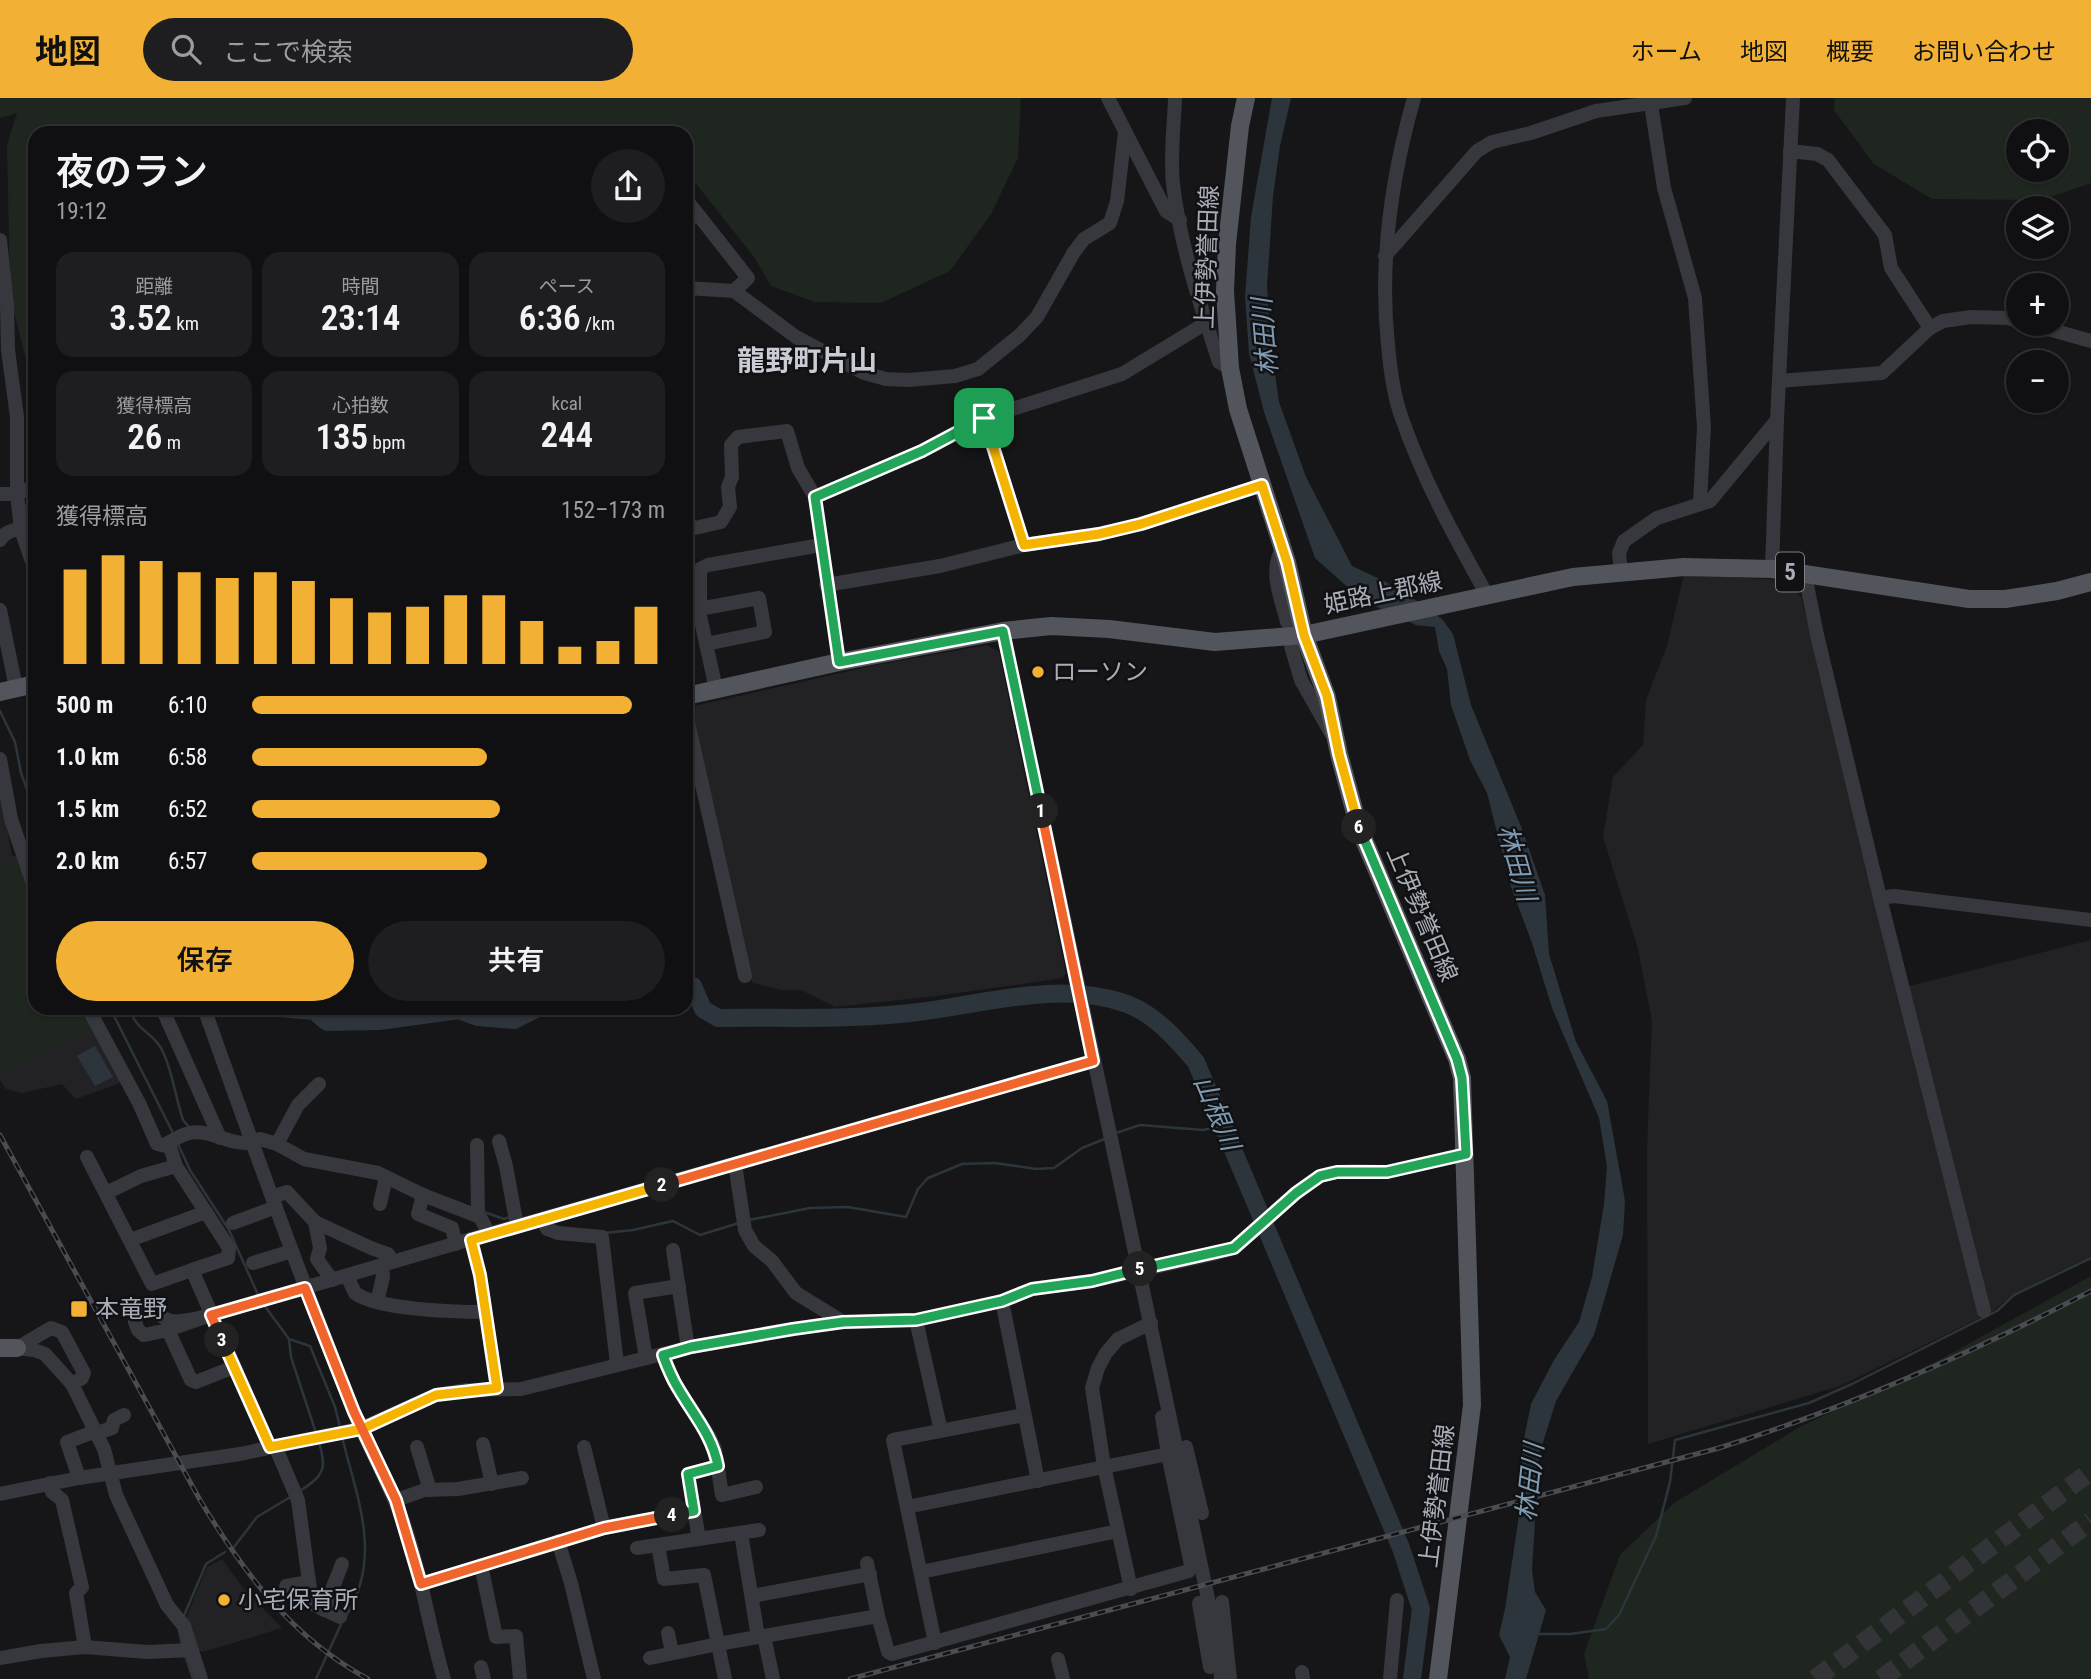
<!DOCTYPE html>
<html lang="ja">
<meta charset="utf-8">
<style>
:root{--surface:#101012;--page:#1e1e20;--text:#f1f3f6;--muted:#9c9d9f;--line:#303032;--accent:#f2b134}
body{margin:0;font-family:"Roboto Condensed","Noto Sans JP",sans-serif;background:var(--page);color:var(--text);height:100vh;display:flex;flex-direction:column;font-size:26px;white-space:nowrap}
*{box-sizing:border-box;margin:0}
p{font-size:23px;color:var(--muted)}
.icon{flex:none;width:38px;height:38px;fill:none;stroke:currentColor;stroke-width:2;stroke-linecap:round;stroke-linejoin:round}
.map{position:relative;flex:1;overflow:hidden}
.panel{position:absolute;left:28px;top:28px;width:665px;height:889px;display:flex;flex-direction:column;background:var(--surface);border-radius:21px;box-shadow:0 2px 5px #0004,0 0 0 2px var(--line)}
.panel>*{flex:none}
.buttons{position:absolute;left:2006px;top:21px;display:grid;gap:14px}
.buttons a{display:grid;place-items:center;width:63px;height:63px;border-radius:50%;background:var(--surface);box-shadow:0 2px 5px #0004,0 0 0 2px var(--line);font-size:35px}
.pin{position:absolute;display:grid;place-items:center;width:60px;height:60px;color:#fff;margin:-30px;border-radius:14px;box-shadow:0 4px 10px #0006}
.km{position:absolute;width:35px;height:35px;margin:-18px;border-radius:50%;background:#222;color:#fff;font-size:19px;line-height:35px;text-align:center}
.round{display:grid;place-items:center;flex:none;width:74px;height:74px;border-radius:37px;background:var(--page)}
.summary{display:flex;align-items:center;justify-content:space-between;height:119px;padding:0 28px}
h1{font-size:38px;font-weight:600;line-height:52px}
.figures{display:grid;grid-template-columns:repeat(3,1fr);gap:10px;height:119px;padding:7px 28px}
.figures div{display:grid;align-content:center;border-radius:18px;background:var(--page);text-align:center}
.figures b{font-size:35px;font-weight:600}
.figures small{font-size:19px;font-weight:400}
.figures p{font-size:19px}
.chart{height:196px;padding:14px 28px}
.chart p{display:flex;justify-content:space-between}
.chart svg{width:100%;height:126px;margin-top:7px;stroke:var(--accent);stroke-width:6}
.action{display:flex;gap:14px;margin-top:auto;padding:14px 28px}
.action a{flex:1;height:80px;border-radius:42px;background:var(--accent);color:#111;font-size:28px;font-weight:600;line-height:80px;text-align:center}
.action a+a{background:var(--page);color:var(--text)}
ul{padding:0 28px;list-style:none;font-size:23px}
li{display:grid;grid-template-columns:112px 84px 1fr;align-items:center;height:52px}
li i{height:18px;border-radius:9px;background:var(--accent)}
header{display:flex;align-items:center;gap:42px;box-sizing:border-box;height:98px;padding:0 35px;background:var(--accent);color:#111}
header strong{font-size:33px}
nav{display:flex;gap:38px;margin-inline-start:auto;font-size:24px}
.search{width:490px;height:63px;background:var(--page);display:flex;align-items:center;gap:18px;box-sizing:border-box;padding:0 24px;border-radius:38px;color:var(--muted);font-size:26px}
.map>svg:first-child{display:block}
.built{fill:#222225}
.green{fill:#1e261f;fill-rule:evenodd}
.water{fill:#2c353c}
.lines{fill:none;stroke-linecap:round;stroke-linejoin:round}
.stream{stroke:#2c353c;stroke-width:2.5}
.river{stroke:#2c353c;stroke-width:18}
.highway-tunnel{stroke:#333438;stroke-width:19;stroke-dasharray:19 10;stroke-linecap:butt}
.minor{stroke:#37383d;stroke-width:14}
.major{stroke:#53555c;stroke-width:18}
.rail-casing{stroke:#4a4c52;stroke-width:5}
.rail{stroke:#111113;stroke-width:2.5;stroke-dasharray:8;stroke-linecap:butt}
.split-1-casing{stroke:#fff;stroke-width:14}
.split-2-casing{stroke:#fff;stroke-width:14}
.split-3-casing{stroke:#fff;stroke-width:14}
.split-4-casing{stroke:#fff;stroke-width:14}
.split-5-casing{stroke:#fff;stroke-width:14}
.split-6-casing{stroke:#fff;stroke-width:14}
.split-7-casing{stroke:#fff;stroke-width:14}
.split-1{stroke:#22a559;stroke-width:9}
.split-2{stroke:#f0652b;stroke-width:9}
.split-3{stroke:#f5b400;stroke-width:9}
.split-4{stroke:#f0652b;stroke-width:9}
.split-5{stroke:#22a559;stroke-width:9}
.split-6{stroke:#22a559;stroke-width:9}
.split-7{stroke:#f5b400;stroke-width:9}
.poi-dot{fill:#f2b134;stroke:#111113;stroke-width:2.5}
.labels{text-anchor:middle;stroke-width:5;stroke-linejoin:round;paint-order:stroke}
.shield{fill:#111113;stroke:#7b7e86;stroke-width:2}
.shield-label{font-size:23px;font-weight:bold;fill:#a8adb8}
.street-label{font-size:24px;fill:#a8adb8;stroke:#111113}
.poi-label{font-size:24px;fill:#a8adb8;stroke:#111113;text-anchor:start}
.water-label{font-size:26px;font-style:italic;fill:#7f9bb3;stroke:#111113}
.quarter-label{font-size:28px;font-weight:bold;fill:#c9ccd4;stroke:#111113}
</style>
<header>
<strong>地図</strong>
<div class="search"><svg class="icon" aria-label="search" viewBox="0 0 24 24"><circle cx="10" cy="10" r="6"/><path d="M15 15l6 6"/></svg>ここで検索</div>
<nav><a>ホーム</a><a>地図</a><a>概要</a><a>お問い合わせ</a></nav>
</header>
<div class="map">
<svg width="2091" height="1581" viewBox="0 0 2091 1581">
<rect width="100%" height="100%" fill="#161618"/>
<g class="built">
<polygon points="1684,476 1781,482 1801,499 1898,891 2091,842 2091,1158 2013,1196 1992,1214 1840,1288 1648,1346 1647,1050 1652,923 1638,851 1603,739 1613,679 1643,647 1646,602 1667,548"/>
<polygon points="987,547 999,554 1066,875 1063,880 936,898 835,909 801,892 781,892 753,885 749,877 690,609 876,567"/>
<polygon points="0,688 12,758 21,758 35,804 35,910 84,910 123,984 76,1001 62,986 22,995 6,991 0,982"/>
<polygon points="222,1461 243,1490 282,1530 203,1554 195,1551 186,1520 207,1469"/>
</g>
<g class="green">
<polygon points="0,0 1021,0 1018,60 991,116 950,173 881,205 815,204 771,188 754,159 686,73 686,35 35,35 35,287 32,285 13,210 10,186 7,47 17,15 0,20"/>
<path d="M1835 0H2091V85L2042 102 1932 101 1874 66 1834 12ZM2056 33V72H2018V33Z"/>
<polygon points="17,764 35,816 35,910 82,910 93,932 2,977 0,973 0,768"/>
<polygon points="2091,1178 2091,1581 1589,1581 1584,1556 1620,1457 1674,1405 1800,1329 1943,1260"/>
</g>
<g class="water">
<polygon points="1272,0 1291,0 1280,48 1273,98 1267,188 1271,247 1279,304 1306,379 1352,468 1386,484 1417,503 1442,521 1453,536 1471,607 1522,731 1545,797 1549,856 1576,944 1607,1003 1625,1103 1623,1137 1594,1237 1556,1303 1539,1357 1532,1472 1535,1494 1546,1512 1526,1581 1505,1581 1510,1559 1499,1537 1505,1511 1523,1391 1522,1351 1531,1306 1554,1262 1579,1224 1592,1179 1604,1106 1607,1068 1599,1020 1552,910 1532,845 1511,789 1487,695 1470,662 1451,607 1447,571 1439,553 1435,529 1416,527 1362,502 1315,460 1264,314 1249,255 1245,199 1251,119"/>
<polygon points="95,948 113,979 95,988 77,958"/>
</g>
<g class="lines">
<g class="stream">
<polyline points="0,613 15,644 21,675 35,713"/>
<polyline points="110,910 173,1035"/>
<path d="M129 910C137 935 155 934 164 956 173 977 176 1001 183 1022L189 1029"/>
<polyline points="1116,1035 1140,1027 1203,1032 1222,1028"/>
<polyline points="177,1044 190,1072 229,1132 259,1199"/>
<polyline points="484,1114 504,1121 510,1119"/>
<polyline points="749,1122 810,1110 848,1109 906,1119 918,1091 928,1080 962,1066 995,1065 1036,1071 1054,1070 1082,1050 1107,1040"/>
<polyline points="605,1135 633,1132 673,1123 700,1137 739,1125"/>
<polyline points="264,1207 289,1241 310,1248 335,1309 340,1329"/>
<polyline points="289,1241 291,1259 316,1335"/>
<path d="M342 1339C357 1400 383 1459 346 1518"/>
<path d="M300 1393C324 1377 327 1372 319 1344"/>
<polyline points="234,1449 257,1419 292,1398"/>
<polyline points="183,1520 206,1466 225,1454"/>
<polyline points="179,1533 182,1547"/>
<polyline points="1536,1536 1570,1536 1606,1531 1619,1517 1656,1438 1670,1384 1675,1342 1809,1305 1852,1286 1997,1213 2014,1197 2091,1160"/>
<polyline points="185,1557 193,1581"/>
<polyline points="316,1581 342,1524"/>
</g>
<g class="river">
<polyline points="24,415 25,422 35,443"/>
<path d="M686 885 693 888 703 911 718 920C779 919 839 922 900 916 973 910 1055 880 1127 906 1156 917 1177 942 1196 964L1401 1450 1421 1511 1412 1581"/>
<polyline points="279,910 314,913 327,924 379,923 459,912 478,919 514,922 538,910"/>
</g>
<g class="highway-tunnel">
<polyline points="1815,1581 2091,1373"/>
<polyline points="1881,1581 2091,1423"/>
</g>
<g class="minor">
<polyline points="1108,0 1166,113 1180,122"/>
<path d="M1175 0C1174 28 1170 58 1173 86 1180 147 1200 206 1219 264L1230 270"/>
<path d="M1414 0C1391 81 1379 163 1388 247 1390 270 1393 293 1400 315 1422 380 1454 438 1487 497"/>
<polyline points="1650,0 1664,90 1695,200 1704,329 1700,404"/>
<polyline points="1790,53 1817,56 1828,62 1885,137 1891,170 1930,230"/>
<polyline points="686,102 700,119 686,117"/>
<polyline points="700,119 748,180 734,193"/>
<polyline points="0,142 7,207 8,252 17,319 17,396 21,432 35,472"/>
<polyline points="1385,158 1477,53 1492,44 1531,35 1596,13 1685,0"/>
<polyline points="686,190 734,193 796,239 864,275 886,281 909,282 955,278 978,271 1020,237 1037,219 1074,154 1084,141 1110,125 1117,103 1125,34"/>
<polyline points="2030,226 2091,243"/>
<polyline points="1779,283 1882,275 1930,230 1943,223 1971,219 2008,220 2018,223"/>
<polyline points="984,320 1024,447"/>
<polyline points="0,396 17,396 35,388"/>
<polyline points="815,399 922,353 984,320 1122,276 1206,225"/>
<polyline points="686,426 695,430 721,424 730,409 728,389 732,379 731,347 738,339 787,333 798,370 815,399 839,564"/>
<path d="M0 442C7 430 22 431 35 430"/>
<path d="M1282 451C1269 474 1281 500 1287 524"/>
<polyline points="1772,471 1777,322 1793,0"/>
<polyline points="1621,473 1619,455 1624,443 1657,420 1710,403 1777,322"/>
<polyline points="1805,477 1817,537 1880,800 1984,1213"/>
<polyline points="826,487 940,468 1024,447 1099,436 1141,426 1262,387"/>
<polyline points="699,511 759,500 765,534 706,546"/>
<polyline points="0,512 16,590"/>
<path d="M1003 533C1074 872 1148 1209 1218 1548L1221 1581"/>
<polyline points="1291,548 1301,582 1331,635"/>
<polyline points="716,591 700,518 700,471 708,467 821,447"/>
<polyline points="686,615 745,878"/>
<polyline points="0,661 11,721 35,792"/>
<polyline points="1880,800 1894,798 2091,822"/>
<polyline points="88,910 139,1005 157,1046 170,1049 176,1068 229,1150 228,1160 192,1172"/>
<polyline points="162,910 220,1040"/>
<path d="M204 910C252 1045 300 1179 353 1311 370 1354 394 1393 408 1438 423 1485 430 1534 444 1581"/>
<polyline points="499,1043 506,1068 517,1128"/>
<polyline points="277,1046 298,1007 319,986"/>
<path d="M164 1047C172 1043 182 1036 190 1035 213 1030 237 1054 260 1041L277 1046 304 1061 378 1075 423 1097 480 1119 489 1136"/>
<polyline points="477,1047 478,1118"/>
<polyline points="87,1059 152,1186 192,1172 270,1349"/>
<polyline points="735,1066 745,1132 754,1148 772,1163 796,1195 843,1224"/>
<polyline points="106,1095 141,1078 176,1068"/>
<polyline points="423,1097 418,1116 452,1130 456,1146"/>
<polyline points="272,1099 287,1094 315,1124 371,1150 388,1156 392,1164"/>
<polyline points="380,1106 386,1079"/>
<polyline points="543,1121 547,1131 558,1135 602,1139 617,1266"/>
<polyline points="315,1124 320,1150 317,1161 332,1182"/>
<polyline points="233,1125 276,1109"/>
<polyline points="471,1141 480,1177 497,1291"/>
<polyline points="130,1142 206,1114"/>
<polyline points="673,1152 688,1250"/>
<polyline points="253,1165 292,1153"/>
<path d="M347 1178 355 1195C378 1212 456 1214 485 1214"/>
<polyline points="1002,1203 1038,1383"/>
<polyline points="377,1204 383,1179 382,1167"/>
<path d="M211 1217C199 1220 183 1225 171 1223 158 1220 143 1196 135 1224L138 1232 144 1237 168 1232 211 1217 471 1141 1093 963"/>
<polyline points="916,1222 941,1333"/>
<polyline points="168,1232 191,1282 196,1284 234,1269"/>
<polyline points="17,1250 34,1252 45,1256 72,1286 104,1351 116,1397 167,1507 184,1528 201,1581"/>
<polyline points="17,1250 51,1230 62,1234 84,1275 82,1280 72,1286"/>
<polyline points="663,1257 674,1284 709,1338 715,1351 722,1397 756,1389"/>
<polyline points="646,1260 635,1195 679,1188"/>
<polyline points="97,1335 112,1330 114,1322 124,1317"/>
<polyline points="483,1346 492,1386"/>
<polyline points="275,1348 298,1402 312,1506 340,1519"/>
<polyline points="417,1349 430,1392"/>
<polyline points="584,1349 604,1430"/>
<polyline points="1186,1349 1202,1415"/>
<polyline points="79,1380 67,1344 96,1333"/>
<polyline points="50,1385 52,1394 62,1402 82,1489 76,1495 85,1549"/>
<polyline points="0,1396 79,1380 240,1356 362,1330 436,1297 467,1292 521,1291 691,1249 793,1231 843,1224 916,1222 1002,1203 1032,1191 1092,1183 1213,1156 1234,1150 1296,1095 1320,1078 1337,1074 1355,1073 1387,1074 1466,1056"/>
<polyline points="396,1402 425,1392 458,1391 522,1380"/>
<polyline points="907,1409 1168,1356 1162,1319"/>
<polyline points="741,1435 758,1539"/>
<polyline points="699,1441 688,1376 718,1368"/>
<polyline points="558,1443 571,1485 594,1581"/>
<polyline points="637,1450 759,1432"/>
<polyline points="867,1465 878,1518"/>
<polyline points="481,1467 496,1539 516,1538 520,1581"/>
<polyline points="921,1474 1118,1433"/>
<polyline points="421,1486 604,1430 694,1413"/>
<polyline points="286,1488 309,1484"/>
<polyline points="1131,1491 1104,1368 1092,1290 1098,1270 1106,1255 1118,1241 1151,1225"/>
<polyline points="752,1498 870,1476"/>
<polyline points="1222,1504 1230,1581"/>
<polyline points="1199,1505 1210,1569"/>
<polyline points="324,1512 342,1466"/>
<polyline points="668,1535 672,1555"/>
<polyline points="764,1538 773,1581"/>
<polyline points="935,1545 893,1342 1024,1317"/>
<polyline points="0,1560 41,1553 85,1549 147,1554 192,1552"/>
<polyline points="650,1560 718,1546 704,1477 664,1481 658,1447"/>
<polyline points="1058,1561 1063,1581"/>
<polyline points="481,1569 484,1581"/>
<polyline points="1302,1574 1303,1581"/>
<polyline points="725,1581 718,1546 878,1518 888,1554 892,1556 1189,1473 1191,1467 1168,1356"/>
<polyline points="1390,1581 1397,1502"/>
</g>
<g class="major">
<polyline points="1246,0 1240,28 1227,146 1225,193 1230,270 1238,311 1287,464 1304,537 1327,599 1339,656 1359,730 1457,961 1462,980 1472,1307 1438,1581"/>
<polyline points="0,594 35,586"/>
<polyline points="686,598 839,564 1003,533 1051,528 1109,531 1215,544 1304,537 1573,479 1684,469 1772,471 1969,501 2005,501 2057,493 2091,484"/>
<polyline points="0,1250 17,1250"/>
</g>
<g class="rail-casing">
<g id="rail">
<path d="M0 1037 200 1402C244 1475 291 1539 368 1581"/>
<path d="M850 1581 1719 1350C1850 1309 1970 1256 2091 1193"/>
</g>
</g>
<use href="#rail" class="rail"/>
</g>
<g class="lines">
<g class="split-1-casing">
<polyline id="split-1" points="984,320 922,353 815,399 839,564 1003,533 1041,713"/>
</g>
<g class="split-2-casing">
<polyline id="split-2" points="662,1087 1093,963 1041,713"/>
</g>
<g class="split-3-casing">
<polyline id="split-3" points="222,1242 270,1349 362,1331 436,1297 497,1290 480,1177 471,1142 662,1087"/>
</g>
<g class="split-4-casing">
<polyline id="split-4" points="222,1242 211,1217 305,1190 354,1314 396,1402 421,1486 604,1430 672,1417"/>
</g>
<g class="split-5-casing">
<path id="split-5" d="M672 1417 694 1413 688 1376 718 1368C712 1335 690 1313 674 1283 670 1275 666 1266 663 1257L691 1249 793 1231 843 1224 916 1222 1002 1203 1032 1191 1092 1183 1140 1171"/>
</g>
<g class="split-6-casing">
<polyline id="split-6" points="1140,1171 1234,1150 1296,1095 1320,1078 1337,1074 1387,1074 1466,1056 1462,980 1457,961 1359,729"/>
</g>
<g class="split-7-casing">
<polyline id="split-7" points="984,320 1024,447 1099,436 1141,426 1262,387 1287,464 1304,537 1327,598 1339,656 1359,729"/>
</g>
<use href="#split-1" class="split-1"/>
<use href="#split-2" class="split-2"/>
<use href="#split-3" class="split-3"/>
<use href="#split-4" class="split-4"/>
<use href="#split-5" class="split-5"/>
<use href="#split-6" class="split-6"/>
<use href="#split-7" class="split-7"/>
</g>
<g class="poi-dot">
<circle cx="1038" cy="574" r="7"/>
<rect x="70" y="1202" width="18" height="18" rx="3.5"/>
<circle cx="224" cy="1502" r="7"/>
</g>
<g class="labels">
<rect class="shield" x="1776" y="454.5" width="28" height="39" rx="5"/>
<g class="shield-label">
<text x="1790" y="482">5</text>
</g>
<g class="street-label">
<text transform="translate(1207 159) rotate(-88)" y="8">上伊勢誉田線</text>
<text transform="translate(1383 495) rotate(-12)" y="8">姫路上郡線</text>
<text transform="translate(1422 816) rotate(67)" y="8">上伊勢誉田線</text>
<text transform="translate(1437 1398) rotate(-83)" y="8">上伊勢誉田線</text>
</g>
<g class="poi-label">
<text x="1052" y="582">ローソン</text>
<text x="95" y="1219">本竜野</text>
<text x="238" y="1510">小宅保育所</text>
</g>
<g class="water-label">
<text transform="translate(1265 239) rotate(-95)" y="9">林田川</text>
<text transform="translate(1517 765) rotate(74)" y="9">林田川</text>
<text transform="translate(1217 1015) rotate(67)" y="9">山根川</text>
<text transform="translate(1530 1384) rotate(-84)" y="9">林田川</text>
</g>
<g class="quarter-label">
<text x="807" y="272">龍野町片山</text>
</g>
</g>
</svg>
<div class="buttons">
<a><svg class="icon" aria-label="locate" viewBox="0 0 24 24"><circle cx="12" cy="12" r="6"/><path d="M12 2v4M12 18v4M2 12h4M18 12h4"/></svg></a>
<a><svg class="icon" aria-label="layers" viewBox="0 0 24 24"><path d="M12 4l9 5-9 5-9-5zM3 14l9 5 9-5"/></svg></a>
<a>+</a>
<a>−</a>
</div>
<div class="pin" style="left:984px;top:320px;background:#1e9e55"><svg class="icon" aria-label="arrive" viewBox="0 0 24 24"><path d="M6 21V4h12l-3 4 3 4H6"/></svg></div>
<b class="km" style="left:1041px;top:713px">1</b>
<b class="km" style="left:662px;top:1087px">2</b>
<b class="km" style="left:222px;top:1242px">3</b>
<b class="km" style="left:672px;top:1417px">4</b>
<b class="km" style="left:1140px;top:1171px">5</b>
<b class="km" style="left:1359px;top:729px">6</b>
<section class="panel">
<div class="summary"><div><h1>夜のラン</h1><p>19:12</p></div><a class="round"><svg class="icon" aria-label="share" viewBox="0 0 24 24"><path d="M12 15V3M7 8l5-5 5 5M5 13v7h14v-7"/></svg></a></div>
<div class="figures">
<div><p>距離</p><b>3.52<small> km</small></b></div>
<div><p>時間</p><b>23:14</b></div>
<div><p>ペース</p><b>6:36<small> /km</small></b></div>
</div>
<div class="figures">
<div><p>獲得標高</p><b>26<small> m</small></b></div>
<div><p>心拍数</p><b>135<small> bpm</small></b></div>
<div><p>kcal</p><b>244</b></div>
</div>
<div class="chart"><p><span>獲得標高</span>152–173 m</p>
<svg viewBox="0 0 160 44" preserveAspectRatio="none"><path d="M5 44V11M15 44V6M25 44V8M35 44V12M45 44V14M55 44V12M65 44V15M75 44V21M85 44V26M95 44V24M105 44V20M115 44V20M125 44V29M135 44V38M145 44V36M155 44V24"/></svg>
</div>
<ul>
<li><b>500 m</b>6:10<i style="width:92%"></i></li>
<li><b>1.0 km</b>6:58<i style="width:57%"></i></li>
<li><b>1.5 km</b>6:52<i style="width:60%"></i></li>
<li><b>2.0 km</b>6:57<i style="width:57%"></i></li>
</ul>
<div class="action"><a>保存</a><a>共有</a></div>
</section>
</div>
